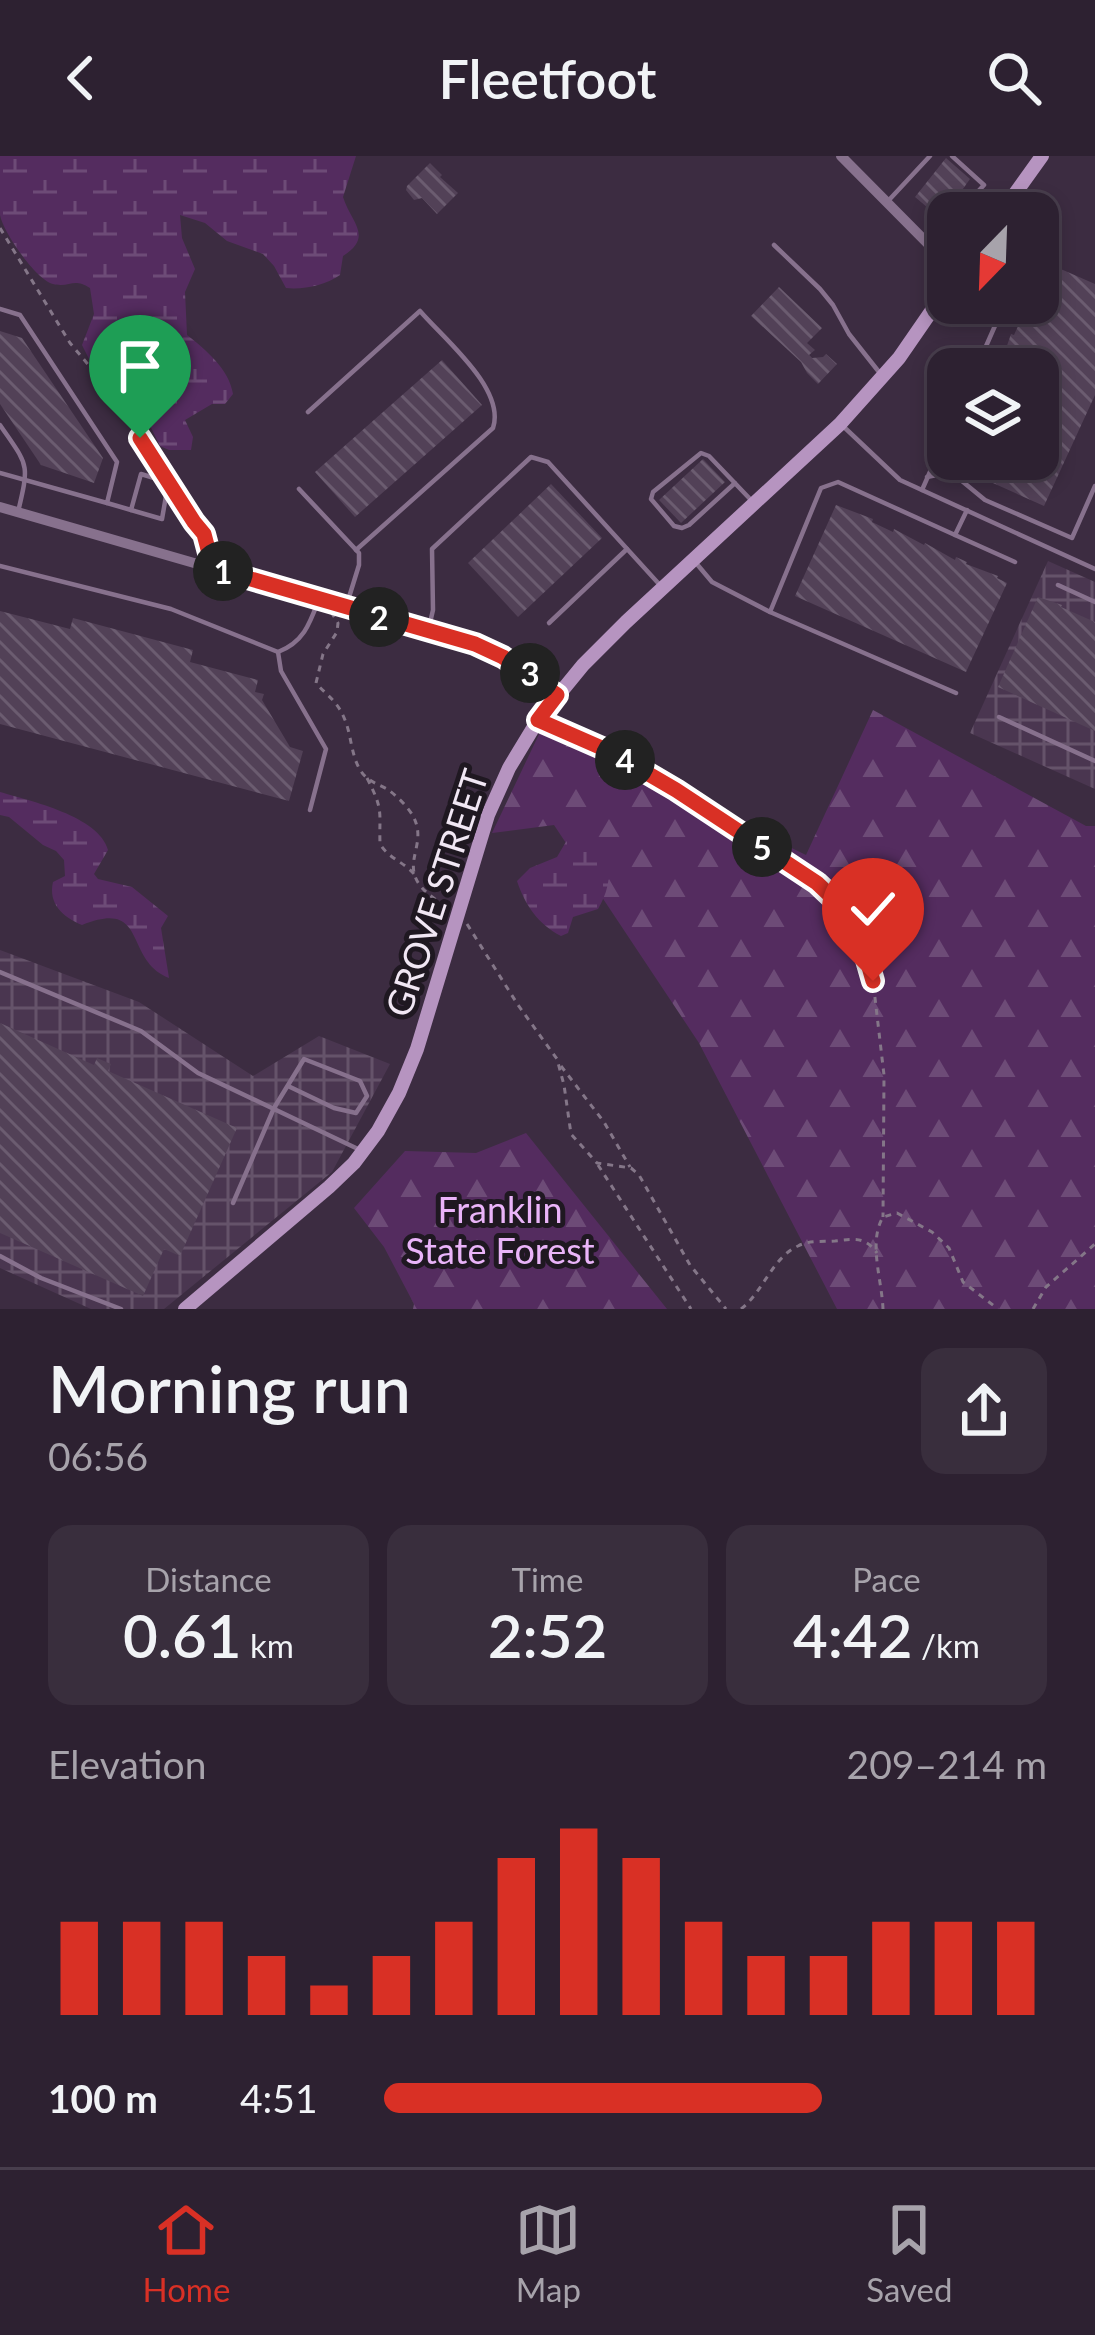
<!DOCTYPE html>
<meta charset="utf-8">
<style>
:root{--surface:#2d2131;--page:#392e3d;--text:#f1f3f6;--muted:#a7a3ab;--line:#483e4d;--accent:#d93025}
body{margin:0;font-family:Lato,sans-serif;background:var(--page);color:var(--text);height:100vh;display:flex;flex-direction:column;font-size:45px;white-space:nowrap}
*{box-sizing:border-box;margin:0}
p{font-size:39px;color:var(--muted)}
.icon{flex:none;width:66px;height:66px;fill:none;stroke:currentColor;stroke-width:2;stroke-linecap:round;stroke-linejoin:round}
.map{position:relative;height:1153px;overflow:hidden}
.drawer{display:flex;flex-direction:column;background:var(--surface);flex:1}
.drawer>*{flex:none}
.needle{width:78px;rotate:203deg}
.tools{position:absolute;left:927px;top:36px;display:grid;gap:24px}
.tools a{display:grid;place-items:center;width:132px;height:132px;border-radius:24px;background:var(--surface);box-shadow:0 6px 18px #0003,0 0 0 3px var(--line);font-size:60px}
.pin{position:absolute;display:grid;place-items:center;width:102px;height:102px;color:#fff;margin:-123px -51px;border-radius:50% 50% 50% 0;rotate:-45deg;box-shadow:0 0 12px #0007}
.pin .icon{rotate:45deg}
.km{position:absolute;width:60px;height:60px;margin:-30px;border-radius:50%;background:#222;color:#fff;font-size:33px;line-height:60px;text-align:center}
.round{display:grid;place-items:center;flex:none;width:126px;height:126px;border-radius:24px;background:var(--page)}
.overview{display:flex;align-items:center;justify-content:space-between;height:204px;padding:0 48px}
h1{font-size:66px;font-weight:600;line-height:90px}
.metrics{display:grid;grid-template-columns:repeat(3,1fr);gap:18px;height:204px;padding:12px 48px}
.metrics div{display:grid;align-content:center;border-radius:24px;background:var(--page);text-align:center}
.metrics b{font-size:60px;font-weight:600}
.metrics small{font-size:33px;font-weight:400}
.metrics p{font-size:33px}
.chart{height:336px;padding:24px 48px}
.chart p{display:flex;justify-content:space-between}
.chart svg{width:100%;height:216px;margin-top:12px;stroke:var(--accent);stroke-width:6}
ul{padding:0 48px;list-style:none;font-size:39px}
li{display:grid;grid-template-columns:192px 144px 1fr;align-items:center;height:90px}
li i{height:30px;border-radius:15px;background:var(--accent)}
header{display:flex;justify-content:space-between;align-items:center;height:156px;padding:0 48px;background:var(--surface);font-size:54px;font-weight:600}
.dock{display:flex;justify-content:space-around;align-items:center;height:168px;border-top:3px solid var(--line);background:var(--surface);font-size:33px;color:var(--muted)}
.dock a{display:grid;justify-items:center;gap:6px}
.dock .current{color:var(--accent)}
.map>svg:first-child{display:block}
.industrial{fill:url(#industrial-grid)}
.forest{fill:url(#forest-firs)}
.wetland{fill:url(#wetland-marsh)}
.building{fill:url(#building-back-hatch)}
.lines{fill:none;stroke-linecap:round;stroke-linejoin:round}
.path{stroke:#847688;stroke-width:3;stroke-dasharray:6 6;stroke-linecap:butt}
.lane{stroke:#87718d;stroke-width:4.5}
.street{stroke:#87718d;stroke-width:10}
.secondary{stroke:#b694c0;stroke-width:14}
.route-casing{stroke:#fff;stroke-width:24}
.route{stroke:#d93025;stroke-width:15}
.labels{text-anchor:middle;stroke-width:10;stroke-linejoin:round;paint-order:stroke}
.street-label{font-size:36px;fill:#f1e7f4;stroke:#1f1821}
.park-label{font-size:36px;fill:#eab4f9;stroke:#1f1821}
</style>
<header><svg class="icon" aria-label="back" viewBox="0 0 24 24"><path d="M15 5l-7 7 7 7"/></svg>Fleetfoot<svg class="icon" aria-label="search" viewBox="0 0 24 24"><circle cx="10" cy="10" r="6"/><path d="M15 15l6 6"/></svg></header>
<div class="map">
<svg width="1095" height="1153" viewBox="0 0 1095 1153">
<defs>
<pattern id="industrial-grid" width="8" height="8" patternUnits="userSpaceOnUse" patternTransform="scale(3)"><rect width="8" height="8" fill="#4a3650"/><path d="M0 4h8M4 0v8" fill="none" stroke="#65536a"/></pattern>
<pattern id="forest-firs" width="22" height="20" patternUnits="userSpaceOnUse" patternTransform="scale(3)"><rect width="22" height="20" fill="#542c5f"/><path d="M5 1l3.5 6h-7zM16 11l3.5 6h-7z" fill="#6d4b77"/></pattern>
<pattern id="wetland-marsh" width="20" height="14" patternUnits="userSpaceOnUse" patternTransform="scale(3)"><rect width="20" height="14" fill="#542c5f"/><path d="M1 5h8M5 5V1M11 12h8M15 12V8" fill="none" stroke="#6d4b77"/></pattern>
<pattern id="building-back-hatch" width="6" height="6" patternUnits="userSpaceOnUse" patternTransform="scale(3)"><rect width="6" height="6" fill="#524157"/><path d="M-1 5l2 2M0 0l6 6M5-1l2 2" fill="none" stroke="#6b5c70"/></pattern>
</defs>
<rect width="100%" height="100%" fill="#3c2c41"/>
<g class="industrial">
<polygon points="1048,405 1095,426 1095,633 970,577"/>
<polygon points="0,794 139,846 253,920 319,880 390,908 332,1016 164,1153 91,1153 0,1112"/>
</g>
<g class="forest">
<polygon points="873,554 1086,670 1095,670 1095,1153 837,1153 699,887 554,669 492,677 542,572 806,699"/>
<polygon points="526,977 667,1153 413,1153 414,1148 384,1091 354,1052 405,995 476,997"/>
</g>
<g class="wetland">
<path d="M0 0H356L343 41C351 67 374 80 343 100L340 119C326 129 303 134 286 132L274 110 263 98 227 85 205 67 180 59 182 82 195 113 185 136 187 179C206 194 229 213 233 238L225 248H212L185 264 193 281 191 294H169L160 290 140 249 94 213 82 189 94 158 90 132C73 121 70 132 53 128 36 124 3 76 0 59 0 41 0 18 0 0Z"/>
<path d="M0 636C30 645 99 660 108 694L94 718 98 723 132 731 168 760 161 772 169 822C123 804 149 742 82 769 63 761 48 748 53 726L65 720 64 704 56 695 43 689 9 661 0 659Z"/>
<path d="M576 681C613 693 616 723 598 753L573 761 568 777 561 780C538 768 525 749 517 725L530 712 557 701 567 684Z"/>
</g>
<g class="building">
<polygon points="946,2 970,23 960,37 963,39 955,49 952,47 940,62 915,41"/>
<polygon points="430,7 442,19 440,21 458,37 437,58 422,42 414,44 406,34 407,30"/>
<polygon points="1047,107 1095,128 1095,239 1044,350 955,310 958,303 1038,303 1038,213 999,213 1011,178 1014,179 1023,159 1021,158 1026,147 1038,147 1038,120 1040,116 1043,117"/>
<polygon points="779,131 822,172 807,187 815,194 809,199 812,202 823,201 826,198 837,208 818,228 807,217 801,206 751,160"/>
<polygon points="0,175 22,182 103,302 94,327 41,309 0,248"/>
<polygon points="442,204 482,249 355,361 315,316"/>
<polygon points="703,303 725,326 681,367 659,344"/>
<polygon points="551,328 602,382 518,461 468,407"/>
<polygon points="836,349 873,363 872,366 893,376 894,373 924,389 925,387 955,404 956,401 967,406 966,408 998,420 997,422 1007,427 966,516 795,440"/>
<polygon points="1038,441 1062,449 1061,451 1095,466 1095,575 998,531"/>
<polygon points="0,455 70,473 73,462 193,494 190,506 258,524 255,536 264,538 262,544 290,591 303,595 289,645 0,568"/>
<polygon points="0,867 94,909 97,902 111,908 108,915 237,972 180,1100 164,1093 143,1140 0,1077"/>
</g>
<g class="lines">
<g class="path">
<polyline points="0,72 70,187 108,232 122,257 204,378 211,402"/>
<path d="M331 456 338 467 337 476 323 498 316 527C328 541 337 544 345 564 352 581 351 603 363 618 370 626 378 628 387 633 396 639 408 651 413 660 432 695 385 715 446 750"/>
<polyline points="551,570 611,596 677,634 734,674 799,713 817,726 859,768 864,778 865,797 873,825 884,919 883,1061"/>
<path d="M367 622C384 655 379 655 380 688 388 702 404 706 414 718"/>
<polyline points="467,768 518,849 557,903 564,929 571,978 597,1007 631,1012 639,1019 690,1109 726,1153"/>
<polyline points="561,910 604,966 630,1011"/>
<polyline points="598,1009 691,1153"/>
<path d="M741 1153C763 1136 772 1102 798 1090 809 1084 823 1086 835 1085 854 1083 865 1080 877 1097"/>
<path d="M883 1153C882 1124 868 1086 883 1061L897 1057 932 1076 949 1092 963 1126 998 1153"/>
<polyline points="1033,1153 1046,1131 1095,1088"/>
</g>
<g class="lane">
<polyline points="952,0 984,29 958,57"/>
<polyline points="889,44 930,0"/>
<polyline points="932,85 948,68"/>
<polyline points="774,89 820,133 833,149 849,178 879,216"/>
<polyline points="0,153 20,159 117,306 107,347 0,317"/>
<polyline points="976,213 1005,147"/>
<path d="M308 256 420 155C444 183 506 233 493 272L356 394"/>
<path d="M0 269C28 310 30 306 18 356"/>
<polyline points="845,272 900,324 1095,413"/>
<polyline points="927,321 951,316 985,344 1072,382 1095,330"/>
<polyline points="735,327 689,369 682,372 674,370 651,343 653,336 701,297 709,300 751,344"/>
<polyline points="299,333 359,397 359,409 346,451"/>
<polyline points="922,334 948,275"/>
<polyline points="107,347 131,354 141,318 154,322"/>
<polyline points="131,354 162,363 166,340"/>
<polyline points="955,379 1015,406"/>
<polyline points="696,407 712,426 770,456"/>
<path d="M0 410 171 453 278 496C304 486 310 467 319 443"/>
<polyline points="1058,429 1095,446"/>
<polyline points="549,467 627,393"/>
<polyline points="429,471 433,454 432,393 531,301 548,306 659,428"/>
<polyline points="278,496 281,515 326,593 310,654"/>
<polyline points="956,537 770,456 821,332 838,326 955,379 967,354"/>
<polyline points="999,561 1095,605"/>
<polyline points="0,816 141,875 198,917 358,993"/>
<polyline points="233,1047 274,952 304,903 360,925 367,940 356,957 334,952 288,930"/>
<polyline points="0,1100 41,1122 121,1153"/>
</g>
<g class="street">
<polyline points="841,0 948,108"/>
<polyline points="0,351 475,488 503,501 557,539"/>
</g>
<g class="secondary">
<polyline points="1001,57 1042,0"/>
<polyline points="185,1153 329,1031 354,1007 378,975 399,937 417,893 488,659 509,612 538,564 583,509 626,466 840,268 899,202 948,131"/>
</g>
</g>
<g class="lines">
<g class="route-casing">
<polyline id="route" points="140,282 194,366 204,378 213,412 475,488 503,501 557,539 538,564 611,596 676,634 817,727 859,767 864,778 865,797 873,825"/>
</g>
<use href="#route" class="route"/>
</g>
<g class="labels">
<g class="street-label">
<text transform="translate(437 737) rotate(-72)" y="13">GROVE STREET</text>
</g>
<g class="park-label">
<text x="500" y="1067">Franklin<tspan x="500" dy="41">State Forest</tspan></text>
</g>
</g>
</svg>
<div class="tools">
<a><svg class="needle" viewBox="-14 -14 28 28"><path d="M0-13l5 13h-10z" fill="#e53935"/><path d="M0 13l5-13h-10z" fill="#a7a3ab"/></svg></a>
<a><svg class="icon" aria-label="layers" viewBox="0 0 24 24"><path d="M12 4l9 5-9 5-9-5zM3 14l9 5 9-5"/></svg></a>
</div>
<div class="pin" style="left:140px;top:282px;background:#1e9e55"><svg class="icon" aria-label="arrive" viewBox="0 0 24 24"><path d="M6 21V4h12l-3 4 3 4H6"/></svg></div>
<div class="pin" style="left:873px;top:825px;background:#d93025"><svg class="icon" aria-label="check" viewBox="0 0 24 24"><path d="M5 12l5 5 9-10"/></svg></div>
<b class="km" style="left:223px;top:415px">1</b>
<b class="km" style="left:379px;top:461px">2</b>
<b class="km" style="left:530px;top:517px">3</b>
<b class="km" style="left:625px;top:604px">4</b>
<b class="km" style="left:762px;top:691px">5</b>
</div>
<section class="drawer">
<div class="overview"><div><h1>Morning run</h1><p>06:56</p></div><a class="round"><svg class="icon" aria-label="share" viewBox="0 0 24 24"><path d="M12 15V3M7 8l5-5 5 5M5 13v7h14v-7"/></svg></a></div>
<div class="metrics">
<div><p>Distance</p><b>0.61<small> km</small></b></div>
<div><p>Time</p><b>2:52</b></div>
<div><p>Pace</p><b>4:42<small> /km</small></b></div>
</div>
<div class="chart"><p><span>Elevation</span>209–214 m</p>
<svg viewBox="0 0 160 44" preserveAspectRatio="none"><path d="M5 44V25M15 44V25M25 44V25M35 44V32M45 44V38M55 44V32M65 44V25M75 44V12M85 44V6M95 44V12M105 44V25M115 44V32M125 44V32M135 44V25M145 44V25M155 44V25"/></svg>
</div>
<ul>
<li><b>100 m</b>4:51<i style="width:66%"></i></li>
</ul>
</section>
<nav class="dock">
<a class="current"><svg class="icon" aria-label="home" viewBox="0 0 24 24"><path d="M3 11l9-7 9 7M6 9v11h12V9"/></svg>Home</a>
<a><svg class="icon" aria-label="map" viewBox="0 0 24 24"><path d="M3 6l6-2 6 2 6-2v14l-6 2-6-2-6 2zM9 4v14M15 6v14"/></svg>Map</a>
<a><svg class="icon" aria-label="saved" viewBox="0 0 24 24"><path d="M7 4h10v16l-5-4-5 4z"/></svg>Saved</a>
</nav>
